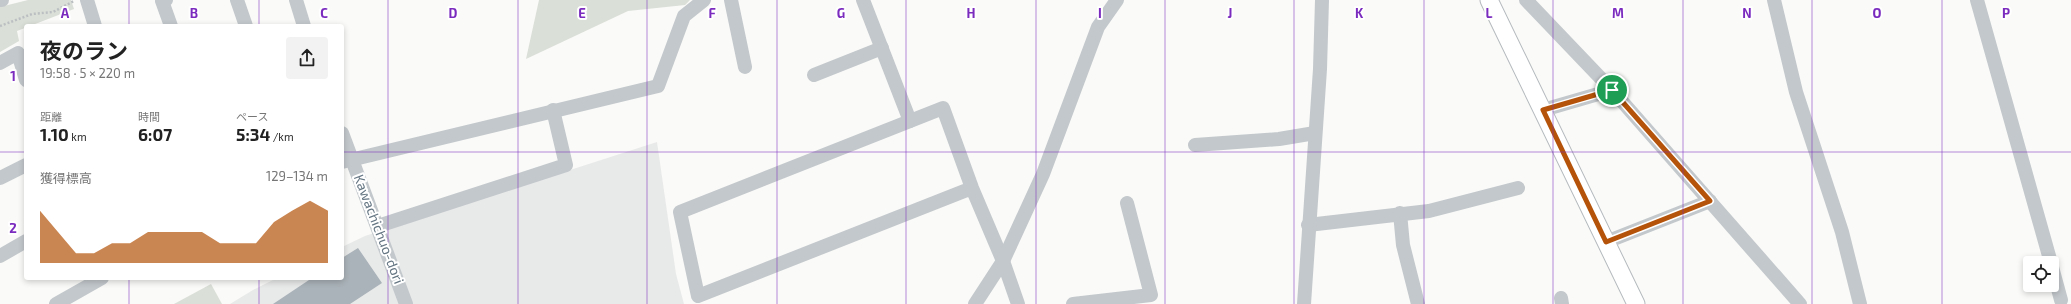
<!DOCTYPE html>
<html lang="ja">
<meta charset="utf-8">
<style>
:root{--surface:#fff;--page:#f2f2f2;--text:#222;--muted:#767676;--accent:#b45309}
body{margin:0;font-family:"Exo 2","Noto Sans JP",sans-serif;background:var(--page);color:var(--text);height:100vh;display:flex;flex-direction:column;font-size:15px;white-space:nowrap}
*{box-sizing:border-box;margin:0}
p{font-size:13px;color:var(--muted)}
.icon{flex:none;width:22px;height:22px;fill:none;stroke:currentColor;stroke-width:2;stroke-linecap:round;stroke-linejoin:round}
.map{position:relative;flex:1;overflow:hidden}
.details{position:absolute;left:24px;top:24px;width:320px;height:256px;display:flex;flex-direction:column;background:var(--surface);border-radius:4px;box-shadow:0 2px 6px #0003}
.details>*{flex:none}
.fabs{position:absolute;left:2023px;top:256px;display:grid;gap:8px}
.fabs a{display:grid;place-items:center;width:36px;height:36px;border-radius:4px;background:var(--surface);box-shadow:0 2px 6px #0003;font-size:20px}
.pin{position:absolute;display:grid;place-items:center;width:34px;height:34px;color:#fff;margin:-17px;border:2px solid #fff;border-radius:50%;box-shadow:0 1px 4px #0007}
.round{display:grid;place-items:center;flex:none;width:42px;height:42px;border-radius:4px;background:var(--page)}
.headline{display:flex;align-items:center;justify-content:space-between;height:68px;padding:0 16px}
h1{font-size:22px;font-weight:700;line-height:30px}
.figures{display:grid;grid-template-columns:repeat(3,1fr);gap:6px;height:68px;padding:4px 16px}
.figures div{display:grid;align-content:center}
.figures b{font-size:17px;font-weight:700}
.figures small{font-size:11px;font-weight:400}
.figures p{font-size:11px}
.chart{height:112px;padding:8px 16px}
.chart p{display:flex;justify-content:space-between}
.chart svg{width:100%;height:72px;margin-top:4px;fill:var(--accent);opacity:.7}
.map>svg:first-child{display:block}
.built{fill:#e8e9e9}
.green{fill:#dadfd7}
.building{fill:#aab3b9}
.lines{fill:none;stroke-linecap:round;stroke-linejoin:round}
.major-casing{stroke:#b5babe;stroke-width:19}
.path{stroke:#bbbfc2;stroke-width:2.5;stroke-dasharray:2 2;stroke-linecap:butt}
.minor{stroke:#c3c8cc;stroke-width:14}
.major{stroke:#fff;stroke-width:17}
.route-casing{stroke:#fff;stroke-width:8}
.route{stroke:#b45309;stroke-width:5}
.grid{fill:none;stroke:#7b2cbf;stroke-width:1;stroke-opacity:0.55}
.labels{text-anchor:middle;stroke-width:4;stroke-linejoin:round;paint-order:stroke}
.street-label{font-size:14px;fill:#657683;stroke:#fff}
.grid-label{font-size:13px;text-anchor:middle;font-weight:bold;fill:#7b2cbf;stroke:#fff;stroke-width:4;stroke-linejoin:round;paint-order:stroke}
</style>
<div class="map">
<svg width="2071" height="304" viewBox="0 0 2071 304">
<rect width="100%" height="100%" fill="#fafaf8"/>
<polygon class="built" points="657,142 676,274 684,304 230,304 253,290 277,278 342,278 342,247 365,236"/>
<g class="green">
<polygon points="28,0 71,0 74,9 17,31 19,41 0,52 0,7"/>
<polygon points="539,0 690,0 685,5 628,11 526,59"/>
<polygon points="211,284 222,304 174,304"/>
</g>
<polygon class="building" points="358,248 382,283 350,304 273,304 312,278 342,278 342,258"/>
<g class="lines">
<g class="major-casing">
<polyline id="major" points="1489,0 1636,304"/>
</g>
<polyline class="path" points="0,26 32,14 53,12 74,1"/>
<g class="minor">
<polyline points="0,0 2,0"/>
<polyline points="87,0 95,26"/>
<polyline points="166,0 162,1 171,26"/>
<polyline points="237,0 246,26"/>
<polyline points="296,0 304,26"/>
<polyline points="731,0 745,67"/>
<polyline points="863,0 910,121"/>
<polyline points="1526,0 1612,90 1800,304"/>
<polyline points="1774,0 1796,92 1842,232 1860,304"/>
<polyline points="1977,0 2051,263"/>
<polyline points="0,63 18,53 26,80"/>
<polyline points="814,75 882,48"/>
<polyline points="1543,110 1612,90"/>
<polyline points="342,133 406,304"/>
<polyline points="1195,145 1279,139 1315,133"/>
<polyline points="342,162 658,86 684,16 704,0"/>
<polyline points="0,178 26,165"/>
<polyline points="972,188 698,296 680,212 943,108 972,188 1003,261 1018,304"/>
<polyline points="1400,213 1403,245 1418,304"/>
<polyline points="1308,225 1429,211 1518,188"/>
<polyline points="378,226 566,165 553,110"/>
<polyline points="1606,242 1710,201"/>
<polyline points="0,256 26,241"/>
<polyline points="2052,267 2061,300"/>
<polyline points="1561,298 1562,304"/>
<polyline points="56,304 102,278"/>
<polyline points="975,304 1003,261 1043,174 1098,27 1117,0"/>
<polyline points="1073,304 1151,295 1127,203"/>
<polyline points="1304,304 1320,69 1322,0"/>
</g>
<use href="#major" class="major"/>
</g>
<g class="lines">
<g class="route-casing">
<polygon id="route" points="1612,90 1710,201 1606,242 1543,110"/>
</g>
<use href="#route" class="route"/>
</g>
<path class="grid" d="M129 0V26M259 0V26M388 0V304M518 0V304M647 0V304M777 0V304M906 0V304M1036 0V304M1165 0V304M1294 0V304M1424 0V304M1553 0V304M1683 0V304M1812 0V304M1942 0V304M0 152H26M342 152H2071M129 278V304M259 278V304"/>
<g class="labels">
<g class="street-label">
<text transform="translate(379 229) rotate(69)" y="5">Kawachichuo-dori</text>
</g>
</g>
<g class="grid-label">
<text x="65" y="18">A</text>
<text x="194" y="18">B</text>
<text x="324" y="18">C</text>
<text x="453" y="18">D</text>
<text x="582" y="18">E</text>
<text x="712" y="18">F</text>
<text x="841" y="18">G</text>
<text x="971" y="18">H</text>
<text x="1100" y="18">I</text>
<text x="1230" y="18">J</text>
<text x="1359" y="18">K</text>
<text x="1489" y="18">L</text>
<text x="1618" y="18">M</text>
<text x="1747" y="18">N</text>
<text x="1877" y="18">O</text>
<text x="2006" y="18">P</text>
<text x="13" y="81">1</text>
<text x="13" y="233">2</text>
</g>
</svg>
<div class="fabs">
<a><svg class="icon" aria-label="locate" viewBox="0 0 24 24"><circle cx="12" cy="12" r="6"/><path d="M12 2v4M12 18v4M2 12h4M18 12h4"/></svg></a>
</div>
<div class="pin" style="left:1612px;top:90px;background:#1e9e55"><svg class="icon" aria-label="arrive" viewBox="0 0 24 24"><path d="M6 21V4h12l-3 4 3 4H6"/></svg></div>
<section class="details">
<div class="headline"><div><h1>夜のラン</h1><p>19:58 · 5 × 220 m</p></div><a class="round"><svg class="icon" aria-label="share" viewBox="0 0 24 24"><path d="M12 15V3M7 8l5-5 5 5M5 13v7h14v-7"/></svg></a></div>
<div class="figures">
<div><p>距離</p><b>1.10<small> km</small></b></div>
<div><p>時間</p><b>6:07</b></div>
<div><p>ペース</p><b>5:34<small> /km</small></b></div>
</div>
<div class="chart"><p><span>獲得標高</span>129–134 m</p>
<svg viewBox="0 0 160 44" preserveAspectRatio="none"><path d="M0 44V12L10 25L20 38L30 38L40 32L50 32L60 25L70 25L80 25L90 25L100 32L110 32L120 32L130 19L140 12L150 6L160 12V44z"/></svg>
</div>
</section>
</div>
